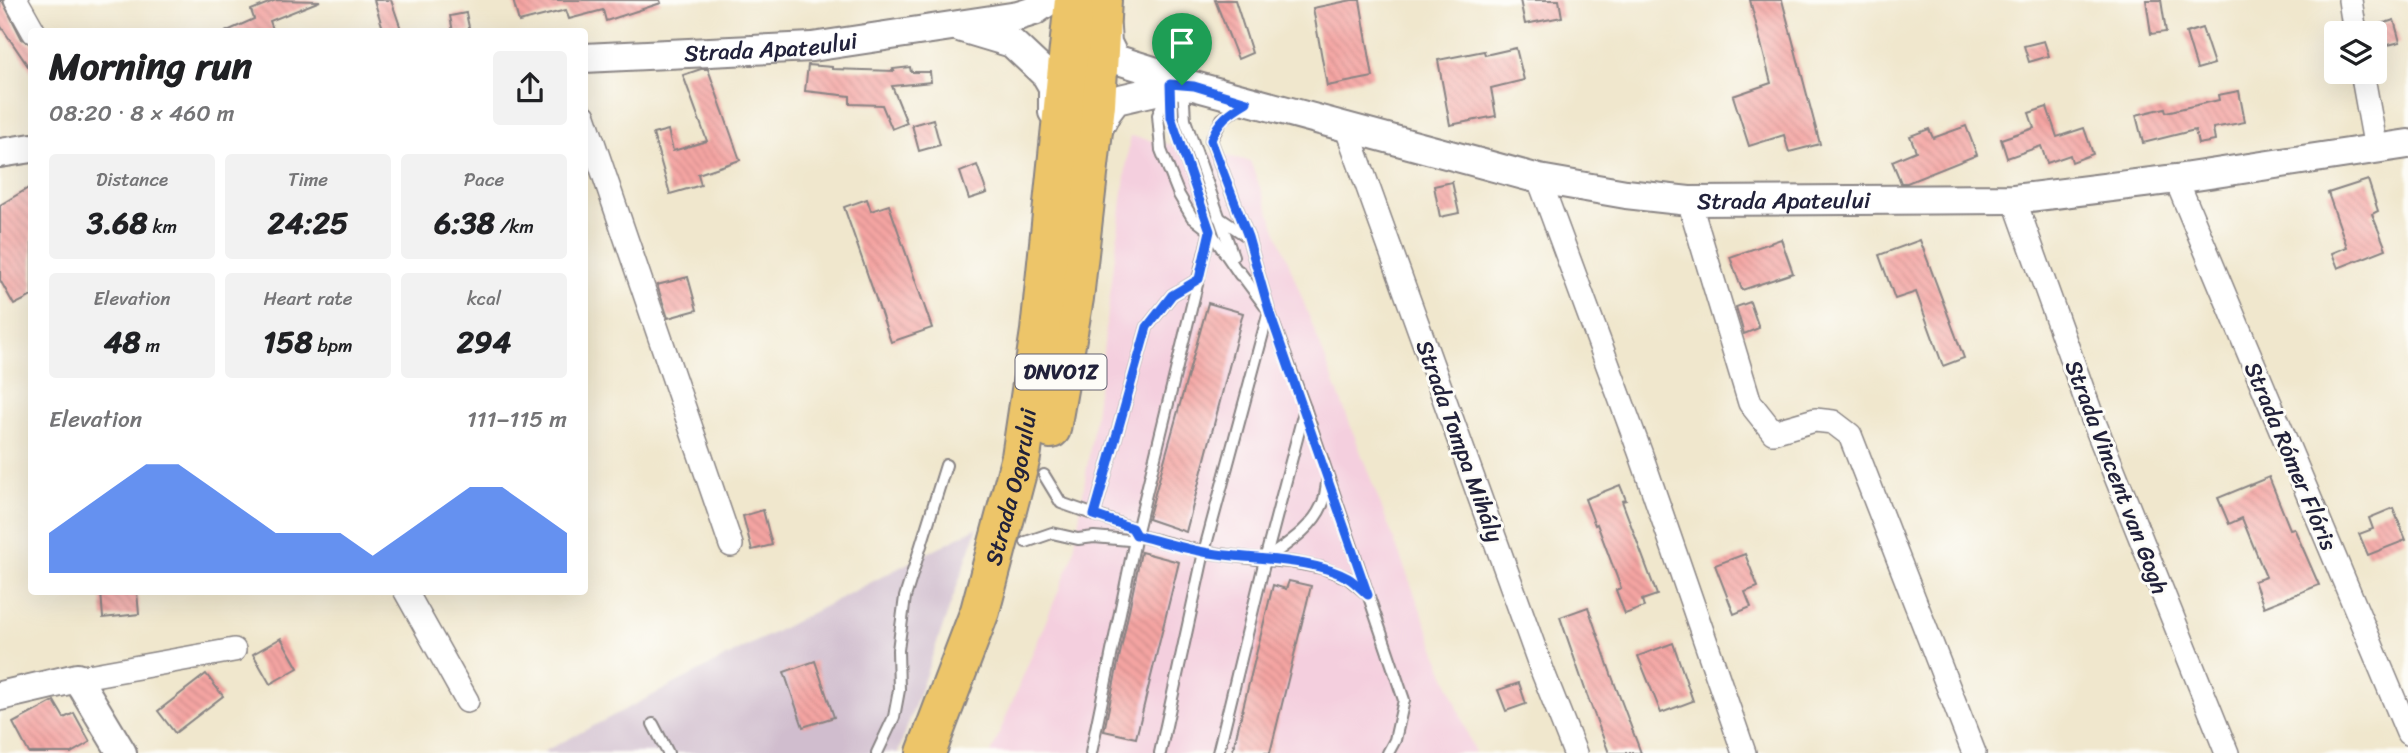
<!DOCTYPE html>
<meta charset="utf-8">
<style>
:root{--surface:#fff;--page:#f2f2f2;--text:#202124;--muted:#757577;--accent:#2563eb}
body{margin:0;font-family:Sriracha,sans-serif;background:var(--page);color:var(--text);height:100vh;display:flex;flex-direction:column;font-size:26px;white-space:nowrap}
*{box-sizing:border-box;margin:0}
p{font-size:23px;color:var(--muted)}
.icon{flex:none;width:38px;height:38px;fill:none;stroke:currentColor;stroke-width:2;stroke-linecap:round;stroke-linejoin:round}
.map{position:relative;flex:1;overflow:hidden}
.sheet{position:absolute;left:28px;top:28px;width:560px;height:567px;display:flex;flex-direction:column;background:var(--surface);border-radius:7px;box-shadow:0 7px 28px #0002}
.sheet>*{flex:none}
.buttons{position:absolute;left:2324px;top:21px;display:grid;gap:14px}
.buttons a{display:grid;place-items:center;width:63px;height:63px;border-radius:7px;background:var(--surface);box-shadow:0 7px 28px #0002;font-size:35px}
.pin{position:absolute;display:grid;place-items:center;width:60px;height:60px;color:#fff;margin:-72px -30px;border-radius:50% 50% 50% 0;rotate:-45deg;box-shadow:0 0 7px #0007}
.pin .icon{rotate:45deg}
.round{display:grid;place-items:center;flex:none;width:74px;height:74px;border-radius:7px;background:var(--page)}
.summary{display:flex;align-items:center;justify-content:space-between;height:119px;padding:0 21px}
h1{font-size:38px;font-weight:700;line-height:52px}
.stats{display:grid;grid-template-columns:repeat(3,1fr);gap:10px;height:119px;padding:7px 21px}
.stats div{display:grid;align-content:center;border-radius:7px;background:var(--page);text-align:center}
.stats b{font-size:30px;font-weight:700}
.stats small{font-size:19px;font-weight:400}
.stats p{font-size:19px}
.chart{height:196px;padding:14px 21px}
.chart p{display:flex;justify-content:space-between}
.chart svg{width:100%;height:126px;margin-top:7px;fill:var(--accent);opacity:.7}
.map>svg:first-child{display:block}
.built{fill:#f4cfde}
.industrial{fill:#d0bdce}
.building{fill:url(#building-back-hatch)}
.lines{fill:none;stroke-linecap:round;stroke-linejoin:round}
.service-casing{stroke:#898484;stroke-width:14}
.minor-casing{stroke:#898484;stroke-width:26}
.tertiary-casing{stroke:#898484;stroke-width:32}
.trunk-casing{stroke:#898484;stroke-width:42}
.service{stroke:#fff;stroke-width:10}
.minor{stroke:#fff;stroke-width:23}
.tertiary{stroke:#fff;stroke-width:28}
.trunk{stroke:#edc569;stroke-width:38}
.route-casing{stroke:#fff;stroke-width:14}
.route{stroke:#2563eb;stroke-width:9}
.labels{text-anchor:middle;stroke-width:6;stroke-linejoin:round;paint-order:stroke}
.shield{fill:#fdfcf7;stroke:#646373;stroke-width:2}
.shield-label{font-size:21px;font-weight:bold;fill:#22223b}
.street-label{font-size:23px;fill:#22223b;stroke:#fdfcf7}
</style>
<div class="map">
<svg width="2408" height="753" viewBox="0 0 2408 753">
<defs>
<pattern id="building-back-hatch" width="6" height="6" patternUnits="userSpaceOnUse" patternTransform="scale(1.75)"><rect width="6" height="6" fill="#f4a4a2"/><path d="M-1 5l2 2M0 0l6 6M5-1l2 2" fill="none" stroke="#d18d8c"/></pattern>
</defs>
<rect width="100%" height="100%" fill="#fdfcf7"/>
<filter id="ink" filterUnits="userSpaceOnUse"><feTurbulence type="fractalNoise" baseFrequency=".0143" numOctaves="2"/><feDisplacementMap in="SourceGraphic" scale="14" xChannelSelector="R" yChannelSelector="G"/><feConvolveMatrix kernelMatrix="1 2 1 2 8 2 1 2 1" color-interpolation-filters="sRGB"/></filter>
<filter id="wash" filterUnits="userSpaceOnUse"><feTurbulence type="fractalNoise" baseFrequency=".00686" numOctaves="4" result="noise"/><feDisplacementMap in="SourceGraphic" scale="28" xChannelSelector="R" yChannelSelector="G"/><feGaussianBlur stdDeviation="1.57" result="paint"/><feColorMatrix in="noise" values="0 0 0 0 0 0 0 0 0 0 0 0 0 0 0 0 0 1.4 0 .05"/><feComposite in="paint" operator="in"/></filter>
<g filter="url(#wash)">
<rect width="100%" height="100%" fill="#f0e7cd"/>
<polygon class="built" points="1130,136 1250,161 1475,753 991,753 1073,556 1094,423"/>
<polygon class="industrial" points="978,527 898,753 541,753"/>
<g id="blocks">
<g class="building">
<polygon points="0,0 2,0 22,39 32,45 32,72 0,25"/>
<polygon points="276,0 320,1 270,21 274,32 225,32 254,19 251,10"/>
<polygon points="374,0 391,0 402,32 384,32"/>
<polygon points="513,0 660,0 661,3 606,21 603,10 569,19 566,10 519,22"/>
<polygon points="1215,0 1235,0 1252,53 1238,59"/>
<polygon points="1352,0 1360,0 1373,77 1327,86 1313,8"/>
<polygon points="1520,0 1559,0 1562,17 1525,24"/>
<polygon points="1750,0 1782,0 1820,144 1789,152 1784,135 1749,146 1733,96 1771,83"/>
<polygon points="2146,0 2161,0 2166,32 2151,34"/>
<polygon points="466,13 470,32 453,32 450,16"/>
<polygon points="2394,20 2400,42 2384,46 2378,25"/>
<polygon points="2202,28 2214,64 2197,69 2186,33"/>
<polygon points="2044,41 2049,56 2029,62 2024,46"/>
<polygon points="1516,48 1524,80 1491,88 1496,116 1450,125 1438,60 1484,51 1485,55"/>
<polygon points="808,65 832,67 832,69 894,71 893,69 910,67 911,72 930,72 931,82 892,86 907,123 892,129 882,105 850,104 850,96 805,91"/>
<polygon points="701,69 708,69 740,160 698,174 701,185 670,194 653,134 668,130 673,151 707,141 683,75"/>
<polygon points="2239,91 2245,122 2213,128 2215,141 2198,144 2195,130 2143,143 2136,115 2165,108 2166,112 2219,100 2218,95"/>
<polygon points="2047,107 2057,137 2084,128 2093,154 2072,162 2070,155 2047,163 2041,146 2007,158 2001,139 2034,128 2029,113"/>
<polygon points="933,119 940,145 919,151 912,125"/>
<polygon points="1966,126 1977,155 1907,183 1901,183 1892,161 1916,151 1910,136 1929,129 1933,138"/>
<polygon points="977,165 987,193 969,199 960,172"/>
<polygon points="2368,180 2378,211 2372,214 2386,249 2338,268 2332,253 2347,247 2328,193"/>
<polygon points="1452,182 1459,213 1440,217 1434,186"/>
<polygon points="32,186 32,296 14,305 0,280 0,205"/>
<polygon points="867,199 871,211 889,205 932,328 891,342 844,207"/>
<polygon points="1781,239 1793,273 1742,290 1730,257"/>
<polygon points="1920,240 1964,358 1943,366 1916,292 1895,299 1879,255"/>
<polygon points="688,277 697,310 668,318 657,285"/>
<polygon points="1750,302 1759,328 1744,334 1736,307"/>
<polygon points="1208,303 1243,313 1186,532 1148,519"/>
<polygon points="2269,477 2290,529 2294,528 2319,585 2264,607 2254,581 2266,577 2242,518 2229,524 2218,498"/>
<polygon points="1620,485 1626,500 1622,501 1657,595 1642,600 1644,607 1625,614 1616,590 1621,588 1597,524 1595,525 1585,499"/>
<polygon points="2393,508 2406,540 2368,555 2359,534 2373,529 2369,518"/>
<polygon points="763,510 772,545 752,550 743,516"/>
<polygon points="1141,552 1179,562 1136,738 1104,731"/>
<polygon points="1745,554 1758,587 1745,592 1751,607 1734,614 1715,565"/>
<polygon points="1289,581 1311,586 1270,753 1232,753 1273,585 1286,589"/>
<polygon points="101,592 137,592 139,614 103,618"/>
<polygon points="1588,607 1611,674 1641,753 1609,753 1587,695 1560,617"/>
<polygon points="281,638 298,668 270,684 253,654"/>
<polygon points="1673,643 1693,701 1661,713 1638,656"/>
<polygon points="815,661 834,717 803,727 784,672"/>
<polygon points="206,674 223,696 175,733 158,711"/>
<polygon points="1519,683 1526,704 1506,711 1498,690"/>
<polygon points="54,701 64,718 74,713 90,742 71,753 29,753 13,723"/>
</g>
</g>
</g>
<g filter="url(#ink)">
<use href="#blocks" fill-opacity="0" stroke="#898484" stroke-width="2"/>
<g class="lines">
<g class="service-casing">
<g id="service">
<polygon points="1170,84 1172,117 1210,231 1192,217 1179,195 1161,150 1158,115"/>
<polyline points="1183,85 1185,120 1233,256"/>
<polyline points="1244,103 1222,119 1211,140 1248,237 1269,311 1305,408 1404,700 1395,740 1388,753"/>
<polyline points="1218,217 1248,237"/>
<polyline points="1239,271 1265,306"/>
<polyline points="1094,515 1147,327 1172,295 1199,279"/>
<polyline points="1136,535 1204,552 1265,560 1291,562 1323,568 1348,578 1366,593"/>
<polyline points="1026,542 1052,533 1078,539 1094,537 1129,540 1136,535 1132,528 1061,503 1044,475"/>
<path d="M1265 560C1285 545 1312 529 1322 505 1326 497 1326 486 1328 477"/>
<polyline points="653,724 668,753"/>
<polyline points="877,753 894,717 899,690 898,650 905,597 946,465"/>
<polyline points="1091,753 1136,535 1210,231 1240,275"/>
<polyline points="1160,753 1204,552 1269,311"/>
<polyline points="1218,753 1265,560 1305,408"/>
</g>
</g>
<g class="minor-casing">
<g id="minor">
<polyline points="16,0 34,32"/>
<polyline points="2350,0 2355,33"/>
<polyline points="2362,72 2376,149"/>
<polyline points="584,116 731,545"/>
<polyline points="1347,129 1542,670 1575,753"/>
<polyline points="1539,179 1640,452 1744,753"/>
<polyline points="2176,179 2408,733"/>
<polyline points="2014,199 2094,422 2227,753"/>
<polyline points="1689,201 1750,403 1773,432 1815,420 1833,422 1850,435 1974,753"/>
<polyline points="406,592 467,701"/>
<polyline points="77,678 234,650"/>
</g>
</g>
<g class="tertiary-casing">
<g id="tertiary">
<polyline points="962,28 1012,43 1046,75 1053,87 1053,112"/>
<polyline points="1106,28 1107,43 1115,59 1160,73 1170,84"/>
<path id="s1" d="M584 58 812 47 1018 16 1034 11 1050 0"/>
<path id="s2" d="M1096 133 1107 112 1116 100 1155 91 1170 84 1194 86 1539 179 1626 194 1689 201 2014 199 2176 179 2408 144"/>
<polyline points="0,153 32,148"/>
<polyline points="0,696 77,678 122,753"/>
</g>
</g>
<g class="trunk-casing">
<g id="trunk">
<polyline points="1051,429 1074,298 1096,104 1102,0"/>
<path id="s3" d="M926 753 980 611 1021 457 1040 331 1074 0"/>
</g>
</g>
<use href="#service" class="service"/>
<use href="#minor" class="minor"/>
<use href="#tertiary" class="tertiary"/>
<use href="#trunk" class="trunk"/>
</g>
</g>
<g class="lines" filter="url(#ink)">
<g class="route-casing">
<path id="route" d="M1170 84 1194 86 1247 102C1230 112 1218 120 1211 140L1248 237 1269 311 1368 595C1362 590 1355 582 1348 578 1311 557 1247 560 1204 552 1181 548 1159 541 1136 535L1132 528 1094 515 1147 327 1172 295 1199 279 1210 231 1171 117Z"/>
</g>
<use href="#route" class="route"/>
</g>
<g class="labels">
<rect class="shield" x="1015.5" y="354.5" width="91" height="35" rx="5"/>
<g class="shield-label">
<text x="1061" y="379">DNVO1Z</text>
</g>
<g class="street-label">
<text dy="8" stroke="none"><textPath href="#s1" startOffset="187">Strada Apateului</textPath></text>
<text dy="8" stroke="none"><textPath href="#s2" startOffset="723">Strada Apateului</textPath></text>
<text transform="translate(1460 441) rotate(70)" y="8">Strada Tompa Mihály</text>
<text transform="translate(2291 456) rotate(67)" y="8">Strada Rómer Flóris</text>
<text transform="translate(2117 477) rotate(69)" y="8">Strada Vincent van Gogh</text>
<text dy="8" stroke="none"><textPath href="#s3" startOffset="280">Strada Ogorului</textPath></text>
</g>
</g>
</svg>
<div class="buttons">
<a><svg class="icon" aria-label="layers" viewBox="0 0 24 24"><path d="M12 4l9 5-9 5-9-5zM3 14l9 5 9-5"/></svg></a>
</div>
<div class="pin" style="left:1182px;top:85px;background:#1e9e55"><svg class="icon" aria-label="arrive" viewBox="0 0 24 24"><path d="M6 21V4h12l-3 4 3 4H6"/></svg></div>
<section class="sheet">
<div class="summary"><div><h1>Morning run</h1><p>08:20 · 8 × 460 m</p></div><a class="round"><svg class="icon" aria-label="share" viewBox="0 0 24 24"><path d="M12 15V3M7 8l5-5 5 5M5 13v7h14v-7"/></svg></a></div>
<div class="stats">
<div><p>Distance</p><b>3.68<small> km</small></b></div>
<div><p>Time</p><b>24:25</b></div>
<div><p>Pace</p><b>6:38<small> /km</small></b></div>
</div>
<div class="stats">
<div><p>Elevation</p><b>48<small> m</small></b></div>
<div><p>Heart rate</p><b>158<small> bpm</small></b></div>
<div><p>kcal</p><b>294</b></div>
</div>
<div class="chart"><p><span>Elevation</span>111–115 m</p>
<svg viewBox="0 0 160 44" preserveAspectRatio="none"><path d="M0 44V30L10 22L20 14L30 6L40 6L50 14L60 22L70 30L80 30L90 30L100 38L110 30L120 22L130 14L140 14L150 22L160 30V44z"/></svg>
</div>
</section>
</div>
